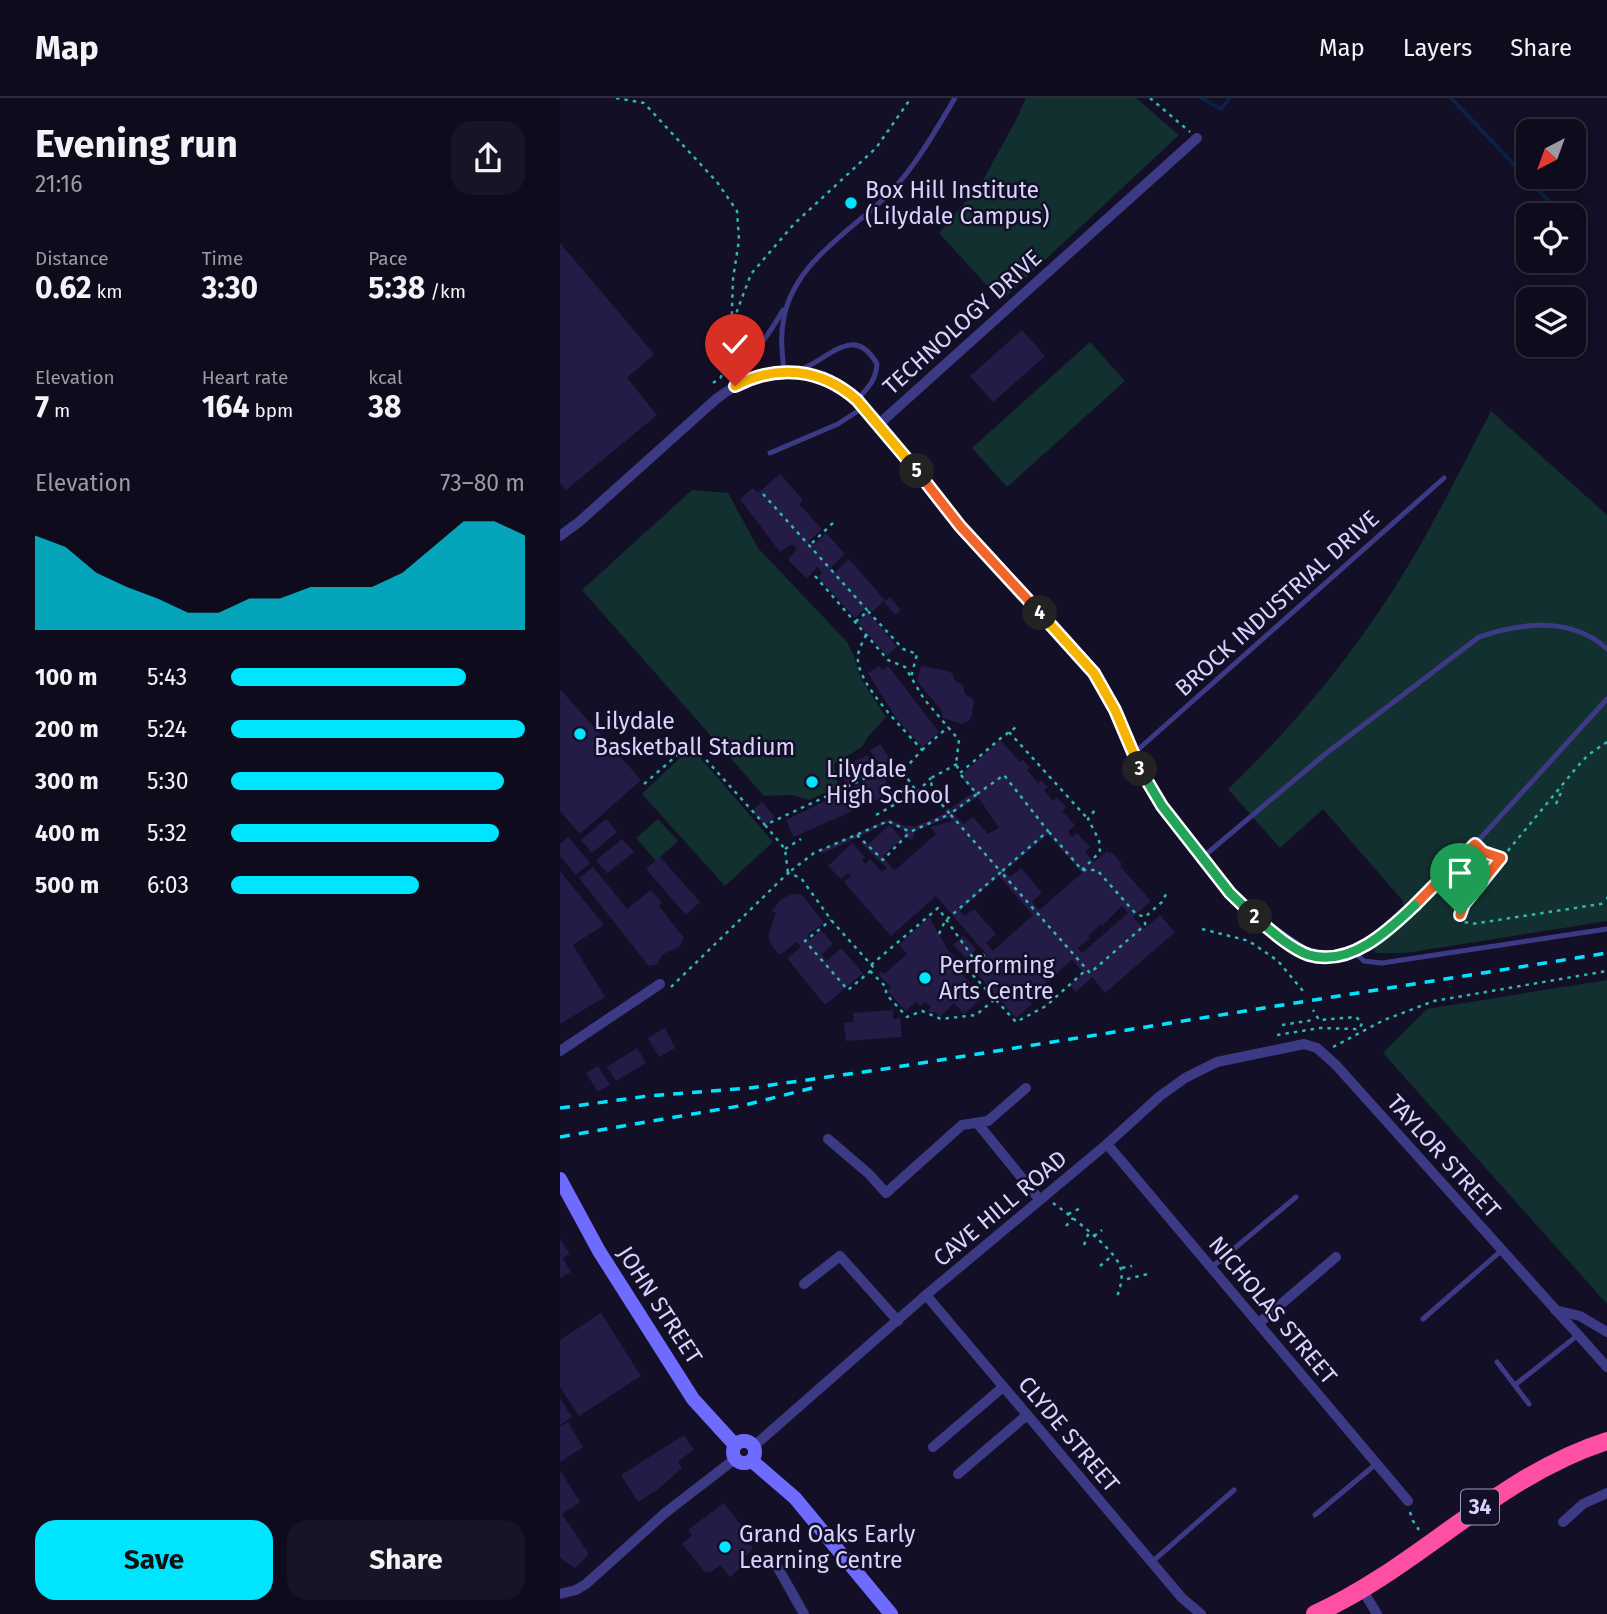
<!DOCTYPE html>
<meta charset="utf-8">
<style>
:root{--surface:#0e0b1c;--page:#171425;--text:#f1f3f6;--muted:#9b9ba3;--line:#2e2b3b;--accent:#00e5ff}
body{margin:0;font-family:"Fira Sans",sans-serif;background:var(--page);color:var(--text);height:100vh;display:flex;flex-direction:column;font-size:26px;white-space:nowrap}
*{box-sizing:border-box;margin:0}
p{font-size:23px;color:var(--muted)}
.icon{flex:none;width:38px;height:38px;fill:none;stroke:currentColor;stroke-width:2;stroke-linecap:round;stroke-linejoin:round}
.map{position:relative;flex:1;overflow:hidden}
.sheet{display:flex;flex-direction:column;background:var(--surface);width:560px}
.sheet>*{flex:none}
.needle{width:46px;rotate:221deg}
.tools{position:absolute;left:956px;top:21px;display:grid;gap:14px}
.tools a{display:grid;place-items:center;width:70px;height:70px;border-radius:14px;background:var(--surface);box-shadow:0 4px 18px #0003,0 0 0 2px var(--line);font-size:35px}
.pin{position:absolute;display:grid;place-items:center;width:60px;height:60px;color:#fff;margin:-72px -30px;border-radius:50% 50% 50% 0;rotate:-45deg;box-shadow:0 0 7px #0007}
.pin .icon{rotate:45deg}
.km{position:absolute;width:35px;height:35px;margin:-18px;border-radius:50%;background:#222;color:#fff;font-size:19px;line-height:35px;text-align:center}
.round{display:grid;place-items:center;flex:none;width:74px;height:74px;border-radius:21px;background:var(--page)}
.head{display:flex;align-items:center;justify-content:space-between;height:119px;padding:0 35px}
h1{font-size:38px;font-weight:700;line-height:52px}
.stats{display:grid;grid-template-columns:repeat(3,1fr);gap:10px;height:119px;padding:7px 35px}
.stats div{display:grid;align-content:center}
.stats b{font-size:30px;font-weight:700}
.stats small{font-size:19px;font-weight:400}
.stats p{font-size:19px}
.chart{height:196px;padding:14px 35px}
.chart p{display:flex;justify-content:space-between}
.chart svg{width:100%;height:126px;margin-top:7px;fill:var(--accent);opacity:.7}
.button{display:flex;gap:14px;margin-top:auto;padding:14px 35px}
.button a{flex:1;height:80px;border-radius:21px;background:var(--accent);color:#111;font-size:28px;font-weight:700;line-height:80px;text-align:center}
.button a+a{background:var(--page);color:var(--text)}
ul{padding:0 35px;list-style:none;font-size:23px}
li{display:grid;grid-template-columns:112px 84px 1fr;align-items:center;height:52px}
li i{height:18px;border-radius:9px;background:var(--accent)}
header{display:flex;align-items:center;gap:42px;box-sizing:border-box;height:98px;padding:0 35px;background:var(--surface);border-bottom:2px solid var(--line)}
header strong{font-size:33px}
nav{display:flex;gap:38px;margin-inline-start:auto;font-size:24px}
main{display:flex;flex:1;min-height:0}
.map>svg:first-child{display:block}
.green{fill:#12302f}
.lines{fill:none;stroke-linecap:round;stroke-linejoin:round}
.stream{stroke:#0c2248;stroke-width:3.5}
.building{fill:#241b47;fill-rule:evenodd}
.path{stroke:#2fb8b0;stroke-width:2.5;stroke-dasharray:3.5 5;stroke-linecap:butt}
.lane{stroke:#3d3a85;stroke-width:5}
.street{stroke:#3d3a85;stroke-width:10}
.secondary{stroke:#6f6bff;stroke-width:14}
.highway{stroke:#ff4fa3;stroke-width:18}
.rail{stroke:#00e5ff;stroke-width:3.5;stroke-dasharray:10 9;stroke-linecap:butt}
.split-1-casing{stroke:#fff;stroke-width:14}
.split-2-casing{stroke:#fff;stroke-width:14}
.split-3-casing{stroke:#fff;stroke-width:14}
.split-4-casing{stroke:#fff;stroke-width:14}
.split-5-casing{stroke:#fff;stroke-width:14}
.split-6-casing{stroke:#fff;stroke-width:14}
.split-1{stroke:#f0652b;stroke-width:9}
.split-2{stroke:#22a559;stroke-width:9}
.split-3{stroke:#22a559;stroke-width:9}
.split-4{stroke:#f5b400;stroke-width:9}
.split-5{stroke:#f0652b;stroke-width:9}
.split-6{stroke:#f5b400;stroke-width:9}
.poi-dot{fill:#00e5ff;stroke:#130f26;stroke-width:2.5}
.labels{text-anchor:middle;stroke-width:5;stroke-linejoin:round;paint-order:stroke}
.shield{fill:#130f26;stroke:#9e99be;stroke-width:2}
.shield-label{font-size:21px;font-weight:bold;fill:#d9d4ff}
.poi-label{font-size:23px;fill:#d9d4ff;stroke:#130f26;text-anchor:start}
.street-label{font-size:23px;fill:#d9d4ff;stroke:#130f26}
</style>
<header>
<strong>Map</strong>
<nav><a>Map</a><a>Layers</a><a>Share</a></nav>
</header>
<main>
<section class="sheet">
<div class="head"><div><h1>Evening run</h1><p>21:16</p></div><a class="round"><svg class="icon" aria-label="share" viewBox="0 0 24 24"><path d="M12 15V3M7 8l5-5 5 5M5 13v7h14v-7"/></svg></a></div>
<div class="stats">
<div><p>Distance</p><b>0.62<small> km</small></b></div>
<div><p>Time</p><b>3:30</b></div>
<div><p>Pace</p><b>5:38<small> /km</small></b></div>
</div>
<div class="stats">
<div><p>Elevation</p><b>7<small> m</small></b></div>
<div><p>Heart rate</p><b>164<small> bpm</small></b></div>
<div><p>kcal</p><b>38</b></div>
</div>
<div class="chart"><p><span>Elevation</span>73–80 m</p>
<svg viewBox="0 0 160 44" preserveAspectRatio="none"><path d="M0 44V11L10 15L20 24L30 29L40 33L50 38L60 38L70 33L80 33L90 29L100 29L110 29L120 24L130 15L140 6L150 6L160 11V44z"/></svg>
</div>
<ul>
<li><b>100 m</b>5:43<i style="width:80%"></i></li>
<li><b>200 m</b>5:24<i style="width:100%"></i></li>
<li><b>300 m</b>5:30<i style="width:93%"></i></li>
<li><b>400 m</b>5:32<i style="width:91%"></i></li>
<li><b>500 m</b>6:03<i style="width:64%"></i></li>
</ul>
<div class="button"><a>Save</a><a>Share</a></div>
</section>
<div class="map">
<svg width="1047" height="1516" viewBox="0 0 1047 1516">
<rect width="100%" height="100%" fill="#130f26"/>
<g class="green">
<polygon points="466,0 576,0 619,37 441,203 379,135 422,84 456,22"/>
<polygon points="530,244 565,283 447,389 412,350"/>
<path d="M931 313 1047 417V823L846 855H816L814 852 815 847 844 824 843 803 763 711 720 750 668 691C746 617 815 530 867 435 889 395 910 354 931 313Z"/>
<polygon points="132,392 168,395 198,450 287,544 294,558 301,581 326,619 308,639 302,649 274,666 278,689 249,702 232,697 204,698 22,492"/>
<polygon points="131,649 213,744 165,788 82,696"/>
<polygon points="98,721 118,743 96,763 76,740"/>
<polygon points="1047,882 1047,1206 823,955 867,911"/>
</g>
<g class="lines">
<g class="stream">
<polyline points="641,0 661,11 670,0"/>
<polyline points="891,0 999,114"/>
</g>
</g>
<g class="building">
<polygon points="0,145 94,256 67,280 97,317 6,392 0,385"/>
<polygon points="462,232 485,258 433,304 410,278"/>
<polygon points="220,376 243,402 239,406 262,431 248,444 253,447 266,435 285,456 272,468 272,471 275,474 289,461 325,502 312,514 307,509 295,520 258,479 262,475 257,469 247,481 228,462 237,451 232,446 220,454 180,401 193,390 198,395"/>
<polygon points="330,499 341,512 335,517 324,504"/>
<polygon points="308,514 337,549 327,558 297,524"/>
<polygon points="319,568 322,572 328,568 379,634 362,649 336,620 308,575"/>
<polygon points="361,568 388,573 393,576 394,582 403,587 405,596 413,601 414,604 411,620 408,623 402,626 383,620 382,613 357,583"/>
<polygon points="0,591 81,682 20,736 0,713"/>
<path d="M440 642 460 664 463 662 470 670 467 672 478 685 481 682 488 689 484 692 493 703 497 699 506 709 502 713 515 727 508 734 512 739 517 735 530 749 525 754 534 764 547 753 550 756 552 754 562 766 560 768 591 803 573 819 584 831 600 817 615 834 545 895 532 879 516 894 510 887 524 875 512 862 467 901 472 906 456 920 412 870 427 857 376 798 331 838 284 784 291 778 288 775 281 781 268 768 292 745 305 759 302 762 305 766 310 761 322 774 327 770 301 745 304 742 308 746 330 727 342 741 323 758 334 773 376 736 370 729 392 723 388 720 355 733 352 742 343 738 345 733 328 725 262 756 260 752 329 721 347 729 348 727 354 729 386 715 384 714 388 709 389 711 414 694 400 678ZM418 699 439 730 428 736 413 719 404 726 393 715ZM488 736 522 775 479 812 472 804 482 795 461 770 450 779 445 773ZM439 778 473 817 433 853 426 845 436 836 414 811 405 818 400 813ZM562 808 568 815 522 855 518 850 530 840 528 838 541 826 542 828Z"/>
<polygon points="320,646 331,662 321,668 310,653"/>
<polygon points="308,657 316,674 286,687 279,670"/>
<polygon points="322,675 332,695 234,739 226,722"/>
<polygon points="202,704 215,719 205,727 192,713"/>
<polygon points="46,721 57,734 32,755 21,742"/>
<polygon points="8,739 30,765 16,777 0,758 0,746"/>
<polygon points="62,741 74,754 47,775 36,762"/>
<polygon points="100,759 140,804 126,817 86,771"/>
<polygon points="33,769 67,811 91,792 102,805 99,808 124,840 119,849 103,856 97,866 89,868 19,780"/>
<polygon points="0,773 44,827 13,847 45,899 0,926"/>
<polygon points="232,796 242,797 264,825 247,837 250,842 261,832 273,846 262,856 266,863 281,850 303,875 265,907 227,860 241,849 237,844 220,857 211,847 208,838 216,815 212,814 219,803"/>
<polygon points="369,819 388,852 404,869 399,873 423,899 404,916 394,905 380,919 377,915 367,913 371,909 366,904 360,908 356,904 346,913 327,893 331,889 319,877 322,873 324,876 347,856 339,847"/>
<polygon points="403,838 416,851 407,861 393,847"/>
<polygon points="333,912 333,921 340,920 342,939 286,943 284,925 294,924 293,915"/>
<polygon points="105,930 115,950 99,959 88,940"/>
<polygon points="77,950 86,965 56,983 47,969"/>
<polygon points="38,968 50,987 38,994 26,975"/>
<polygon points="0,1141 10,1156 3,1160 11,1174 0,1180"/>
<polygon points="41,1215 81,1278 19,1318 0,1289 0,1242"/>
<polygon points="0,1300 12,1319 0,1327"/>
<polygon points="8,1324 23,1349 0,1364 0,1329"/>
<polygon points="124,1337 134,1352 118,1363 122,1370 98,1391 78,1404 61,1377"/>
<polygon points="0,1372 20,1404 2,1416 29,1456 15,1470 0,1460"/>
<polygon points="164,1405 184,1431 180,1434 193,1450 182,1463 183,1468 170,1479 160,1467 150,1475 148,1473 146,1475 122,1446 132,1437 128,1432"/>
</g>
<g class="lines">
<g class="path">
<polyline points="56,0 84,5 157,84 177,113 179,142 173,181 171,239"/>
<polyline points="590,0 630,34"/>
<polyline points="172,249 176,270"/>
<polyline points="153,285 161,279 165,269 177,213 191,176 234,126 316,50 351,0"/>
<polyline points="203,396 308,513 295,524"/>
<polyline points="252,445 276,422"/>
<polyline points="255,478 328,562 345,569 364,601 399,642 396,666 400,675 441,640 459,627"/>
<polyline points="308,513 343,551 357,556 351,579"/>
<path d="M306 537C303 543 299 551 298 557 294 584 345 632 362 652L341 675"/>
<polyline points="449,634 528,721"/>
<polyline points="1047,644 1028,657 1017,669 904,806 899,817 905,824 912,826 1047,805"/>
<polyline points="362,652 388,629"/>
<polyline points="84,686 131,645 205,727 327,670 345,677 357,694 316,717"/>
<polyline points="357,694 371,680"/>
<polyline points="417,696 444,677 488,733 441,774 530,875 585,827 585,819"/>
<polyline points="996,706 1003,690"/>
<polyline points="205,727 225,751 228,775 254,755 328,723 350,734 390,716 372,695 371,680 399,665"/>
<polyline points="489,734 522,772 537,772 576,816 585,819 602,804 607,794"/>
<polyline points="297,737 323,762 350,734"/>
<polyline points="225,751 241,741"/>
<polyline points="920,751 949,763"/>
<polyline points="522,772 540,754 539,742 528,721 535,712"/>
<polyline points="1046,800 1047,800"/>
<polyline points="642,831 689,843 718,863 743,893"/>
<polyline points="379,836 385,823 441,774 390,716 417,696 400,676"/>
<polyline points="311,867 378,810 414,861"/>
<polyline points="310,873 326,889 326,896 347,919 362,913 381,921 416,917 435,901 409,873 409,866 421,855 425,858"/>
<polyline points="111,889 228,775 241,780 269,819 271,822 314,870 288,892 245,843 271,822"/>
<polyline points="436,902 456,924 486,908 527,871"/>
<polyline points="722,927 753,922"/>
<polyline points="717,937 760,930 796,931 800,930 802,925 796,919 759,922 753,912"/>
<polyline points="773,949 824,922 874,903 1047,873"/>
<path d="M493 1105C509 1117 551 1148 559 1166 564 1177 561 1187 557 1199"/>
<polyline points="508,1116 523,1109"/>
<polyline points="506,1128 513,1120"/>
<polyline points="534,1138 542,1132"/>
<polyline points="524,1147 529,1134"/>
<polyline points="540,1168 553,1157"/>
<polyline points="562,1170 572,1168"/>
<polyline points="567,1181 588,1176"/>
<polyline points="850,1414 853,1423 859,1432"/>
</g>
<g class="lane">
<path d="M240 272C269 261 294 225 317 266 316 282 308 290 297 302"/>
<path d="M224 273C222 255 220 237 224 219 235 163 294 131 331 94 356 67 376 32 395 0"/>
<path d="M176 286C189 260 209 238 223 212"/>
<polyline points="210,355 278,326 304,309"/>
<polyline points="1047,601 898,765 843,819 794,854 804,863 822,865 1047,831"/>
<polyline points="573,656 884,380"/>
<path d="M644 758 764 657 919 539C960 525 1012 518 1047 551"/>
<polyline points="652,1169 736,1099"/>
<polyline points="863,1221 942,1152"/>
<polyline points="937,1264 969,1306"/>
<polyline points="955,1287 1018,1237"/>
<polyline points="755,1417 816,1366"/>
<polyline points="592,1464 674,1392"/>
</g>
<g class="street">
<polyline points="319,326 637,40"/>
<path d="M0 438 19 424 155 302C186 277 225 265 264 280 311 298 366 389 401 428 444 478 493 523 534 575L545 591 593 694 670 795 697 821 750 857 777 858 794 854"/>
<polyline points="0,953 100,886"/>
<polyline points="418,1026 480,1102"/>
<polyline points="268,1041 309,1076 326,1095 402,1027 428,1023 466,990"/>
<polyline points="547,1046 848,1403"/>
<polyline points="244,1186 280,1158 338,1223"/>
<polyline points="366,1197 622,1500 641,1516"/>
<polyline points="995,1212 1020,1218 1047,1234"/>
<polyline points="699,1225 776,1159"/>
<polyline points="194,1348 366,1197 547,1046 600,998 625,980 657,964 744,946 757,950 776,967 1047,1269"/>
<polyline points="373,1349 443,1289"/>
<polyline points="398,1376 467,1317"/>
<polyline points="1003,1424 1023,1406 1047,1395"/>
<polyline points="218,1470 244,1516"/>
<polyline points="802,1491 817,1516"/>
<polyline points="0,1496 16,1492 26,1486 105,1415 175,1361"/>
</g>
<g class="secondary">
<polyline points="0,1081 39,1153 133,1301 175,1347"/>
<circle cx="184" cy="1354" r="11"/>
<polyline points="192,1363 235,1400 331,1516"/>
</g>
<path class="highway" d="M755 1516C859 1469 937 1378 1047 1343"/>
<g class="rail">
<polyline points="0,1010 88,998 190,990 324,971 1047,855"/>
<polyline points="0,1039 185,1007 260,988"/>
</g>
</g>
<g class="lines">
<g class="split-1-casing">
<polyline id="split-1" points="855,807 915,746 923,754 941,760 904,806 900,817"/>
</g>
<g class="split-2-casing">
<path id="split-2" d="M695 819C710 832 731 851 749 857 790 869 828 833 855 807"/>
</g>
<g class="split-3-casing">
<polyline id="split-3" points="580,671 602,708 670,795 695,819"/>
</g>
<g class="split-4-casing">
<polyline id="split-4" points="480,515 534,575 555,612 580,671"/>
</g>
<g class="split-5-casing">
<polyline id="split-5" points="357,373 400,428 480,515"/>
</g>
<g class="split-6-casing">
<path id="split-6" d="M175 288C217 266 261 270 297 302L357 373"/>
</g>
<use href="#split-1" class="split-1"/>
<use href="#split-2" class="split-2"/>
<use href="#split-3" class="split-3"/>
<use href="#split-4" class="split-4"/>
<use href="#split-5" class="split-5"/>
<use href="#split-6" class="split-6"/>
</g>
<g class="poi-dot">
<circle cx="291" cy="105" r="7"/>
<circle cx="20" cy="636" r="7"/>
<circle cx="252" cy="684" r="7"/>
<circle cx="365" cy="880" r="7"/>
<circle cx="165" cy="1449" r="7"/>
</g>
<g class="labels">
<rect class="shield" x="901" y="1391.5" width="38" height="35" rx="5"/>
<g class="shield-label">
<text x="920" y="1416">34</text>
</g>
<g class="poi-label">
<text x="305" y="100">Box Hill Institute<tspan x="305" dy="26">(Lilydale Campus)</tspan></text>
<text x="34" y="631">Lilydale<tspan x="34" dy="26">Basketball Stadium</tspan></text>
<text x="266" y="679">Lilydale<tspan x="266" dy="26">High School</tspan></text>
<text x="379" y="875">Performing<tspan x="379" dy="26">Arts Centre</tspan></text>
<text x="179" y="1444">Grand Oaks Early<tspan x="179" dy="26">Learning Centre</tspan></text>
</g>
<g class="street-label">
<text transform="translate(402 224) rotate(-42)" y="8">TECHNOLOGY DRIVE</text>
<text transform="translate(717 505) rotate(-42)" y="8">BROCK INDUSTRIAL DRIVE</text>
<text transform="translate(884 1058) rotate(48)" y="8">TAYLOR STREET</text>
<text transform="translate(440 1110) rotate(-40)" y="8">CAVE HILL ROAD</text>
<text transform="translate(100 1207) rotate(57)" y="8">JOHN STREET</text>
<text transform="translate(713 1212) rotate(50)" y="8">NICHOLAS STREET</text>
<text transform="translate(509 1336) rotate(50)" y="8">CLYDE STREET</text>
</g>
</g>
</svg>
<div class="tools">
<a><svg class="needle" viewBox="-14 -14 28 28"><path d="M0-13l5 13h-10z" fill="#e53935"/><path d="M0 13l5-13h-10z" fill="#9b9ba3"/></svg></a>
<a><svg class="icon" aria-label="locate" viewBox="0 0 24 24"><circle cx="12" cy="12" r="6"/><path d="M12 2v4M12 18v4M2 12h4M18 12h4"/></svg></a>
<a><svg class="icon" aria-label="layers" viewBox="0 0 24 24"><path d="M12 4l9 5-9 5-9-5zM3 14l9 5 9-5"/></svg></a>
</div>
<div class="pin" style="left:900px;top:817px;background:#1e9e55"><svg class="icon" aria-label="arrive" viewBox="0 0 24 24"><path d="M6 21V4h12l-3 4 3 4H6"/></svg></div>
<div class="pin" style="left:175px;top:288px;background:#d93025"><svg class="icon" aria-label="check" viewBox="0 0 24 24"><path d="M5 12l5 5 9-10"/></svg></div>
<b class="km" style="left:695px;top:819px">2</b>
<b class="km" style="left:580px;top:671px">3</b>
<b class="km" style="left:480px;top:515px">4</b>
<b class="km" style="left:357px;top:373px">5</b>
</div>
</main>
